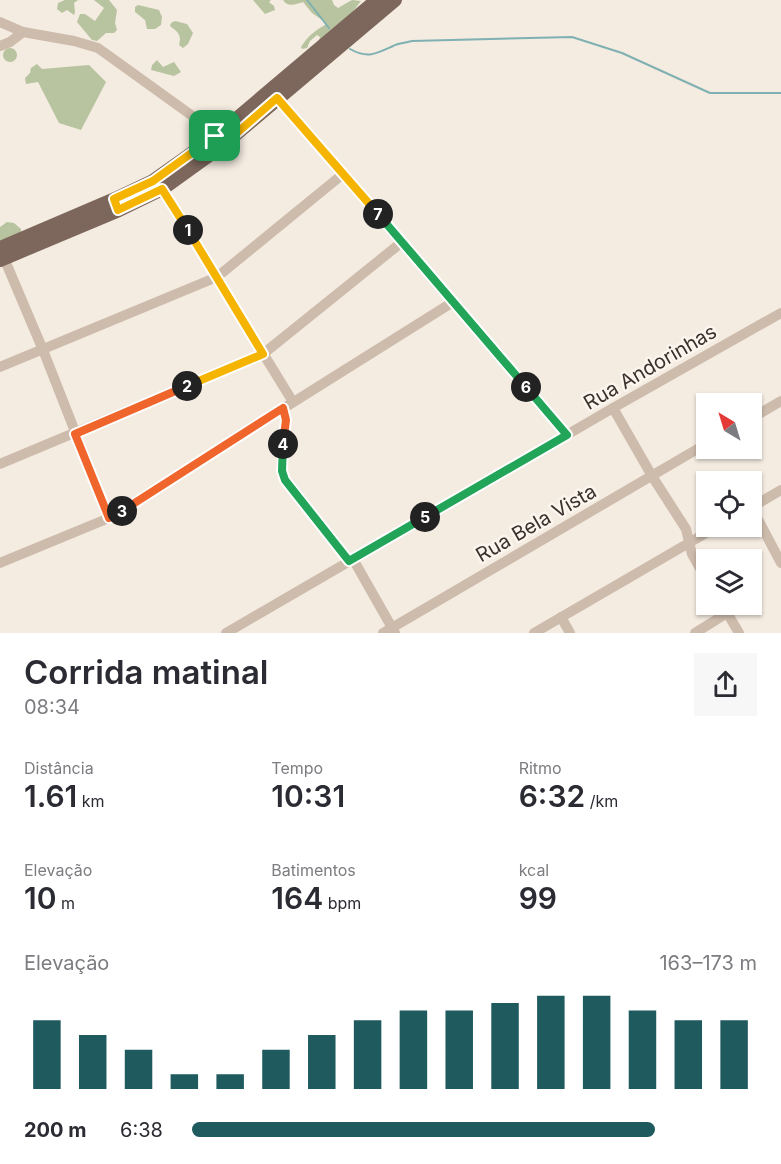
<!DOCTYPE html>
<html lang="pt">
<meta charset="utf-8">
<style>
:root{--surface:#fff;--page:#f7f7f7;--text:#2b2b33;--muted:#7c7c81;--accent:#1f5a5e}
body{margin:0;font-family:Inter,sans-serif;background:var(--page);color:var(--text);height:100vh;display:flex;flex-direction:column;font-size:22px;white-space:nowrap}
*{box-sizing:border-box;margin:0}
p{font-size:20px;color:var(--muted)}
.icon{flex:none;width:33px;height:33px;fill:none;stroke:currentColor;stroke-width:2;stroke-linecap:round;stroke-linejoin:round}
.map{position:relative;height:633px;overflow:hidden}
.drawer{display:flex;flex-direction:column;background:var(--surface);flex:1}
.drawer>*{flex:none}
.needle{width:39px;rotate:322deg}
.tools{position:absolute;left:696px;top:393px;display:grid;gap:12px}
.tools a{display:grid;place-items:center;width:66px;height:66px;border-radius:0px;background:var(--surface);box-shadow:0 2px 4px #0004;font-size:30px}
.pin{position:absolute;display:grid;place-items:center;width:51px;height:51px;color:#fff;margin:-26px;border-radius:12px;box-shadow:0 3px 9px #0006}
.km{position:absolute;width:30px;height:30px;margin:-15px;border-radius:50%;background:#222;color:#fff;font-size:16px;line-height:30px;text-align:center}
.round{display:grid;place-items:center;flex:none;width:63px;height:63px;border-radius:0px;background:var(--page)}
.headline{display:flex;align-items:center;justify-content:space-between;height:102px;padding:0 24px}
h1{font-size:33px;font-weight:600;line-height:45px}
.stats{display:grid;grid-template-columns:repeat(3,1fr);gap:9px;height:102px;padding:6px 24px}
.stats div{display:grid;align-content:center}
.stats b{font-size:30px;font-weight:600}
.stats small{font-size:16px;font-weight:400}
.stats p{font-size:16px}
.chart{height:168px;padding:12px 24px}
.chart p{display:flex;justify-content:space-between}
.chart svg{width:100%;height:108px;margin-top:6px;stroke:var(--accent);stroke-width:6}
ul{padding:0 24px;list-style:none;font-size:20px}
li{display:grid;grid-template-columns:96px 72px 1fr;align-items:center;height:45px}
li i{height:15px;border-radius:8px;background:var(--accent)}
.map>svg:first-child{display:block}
.green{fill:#b8c4a0}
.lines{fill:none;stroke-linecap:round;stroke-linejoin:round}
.stream{stroke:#7fb0b2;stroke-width:2}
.minor{stroke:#cdbbac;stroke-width:10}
.major{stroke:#7d675c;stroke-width:14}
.split-1-casing{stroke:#fff;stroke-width:12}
.split-2-casing{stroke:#fff;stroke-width:12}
.split-3-casing{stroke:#fff;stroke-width:12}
.split-4-casing{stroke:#fff;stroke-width:12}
.split-5-casing{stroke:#fff;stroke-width:12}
.split-6-casing{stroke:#fff;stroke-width:12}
.split-7-casing{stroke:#fff;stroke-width:12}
.split-8-casing{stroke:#fff;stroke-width:12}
.split-1{stroke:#f5b400;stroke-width:8}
.split-2{stroke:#f5b400;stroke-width:8}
.split-3{stroke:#f0652b;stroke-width:8}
.split-4{stroke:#f0652b;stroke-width:8}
.split-5{stroke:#22a559;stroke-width:8}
.split-6{stroke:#22a559;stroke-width:8}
.split-7{stroke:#22a559;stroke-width:8}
.split-8{stroke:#f5b400;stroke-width:8}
.labels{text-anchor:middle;stroke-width:5;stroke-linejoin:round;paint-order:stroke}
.street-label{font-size:20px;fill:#3b302b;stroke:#fbf5ee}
</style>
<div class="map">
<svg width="781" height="633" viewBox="0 0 781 633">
<rect width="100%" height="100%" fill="#f4ebe1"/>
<g class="green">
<polygon points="65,0 78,0 74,3 75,12 74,15 67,10 62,13 57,9 58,3"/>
<polygon points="94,0 109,0 117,10 115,23 117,30 114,33 106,33 97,41 92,40 77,22 80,14 85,14 95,21 104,8"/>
<polygon points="253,0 271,0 269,2 274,6 275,10 265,14"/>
<path d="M283 0H332L334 5 338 8 352 0 361 1 341 27 319 41 320 37 317 35 310 41 307 48 302 49 301 47C308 36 313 32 325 25V22L312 13 303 2C296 4 288 8 283 0Z"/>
<polygon points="138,5 159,10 162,17 161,25 155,29 147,29 145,20 135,12 135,7"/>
<path d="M175 21 187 24 193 33 188 44 183 48 179 45C182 35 178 32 170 26L171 23Z"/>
<circle cx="10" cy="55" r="7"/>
<polygon points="157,60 163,67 174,62 181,72 174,76 151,70 152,65"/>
<polygon points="37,64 42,69 89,65 106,82 81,130 59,123 38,82 26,84 25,78 30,73 31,68"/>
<polygon points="7,222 14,223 21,229 21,232 0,243 0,227"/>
</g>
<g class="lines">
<g class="stream">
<polyline points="307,0 329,28"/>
<path d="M350 49C368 59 375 54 393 46 398 43 406 43 412 41L572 37 622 53 710 93H781"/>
</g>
<g class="minor">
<polyline points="0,22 23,32 74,41 98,48 198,120 219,141"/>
<polyline points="0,46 10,42 23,32"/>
<polyline points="277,98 567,435"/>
<polyline points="162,189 293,402"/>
<polyline points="4,258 43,350 109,518"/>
<polyline points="0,367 217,277 343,174"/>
<path d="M283 408C291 430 277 454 283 476L349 561"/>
<polyline points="613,408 652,476 686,529 692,554 706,579"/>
<polyline points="752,418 781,401"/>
<polyline points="0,464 263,354 402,242"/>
<polyline points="752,507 781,490"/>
<polyline points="752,508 781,563"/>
<polyline points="353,559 395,633"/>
<polyline points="0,563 109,518 453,302"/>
<polyline points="722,604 739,633"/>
<polyline points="561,617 570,633"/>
<polyline points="226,633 613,408 781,313"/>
<polyline points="383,633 706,444"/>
<polyline points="534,633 718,526"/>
<polyline points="695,633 727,613"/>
</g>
<g class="major">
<polyline points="0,248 115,199 153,181 215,137 377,0"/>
<polyline points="0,260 119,210 162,189 223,145 395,0"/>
</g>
</g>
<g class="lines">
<g class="split-1-casing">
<polyline id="split-1" points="188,230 162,189 118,210 114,199 153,181 215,136"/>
</g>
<g class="split-2-casing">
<polyline id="split-2" points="187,386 263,354 188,230"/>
</g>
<g class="split-3-casing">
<polyline id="split-3" points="122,511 109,518 75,434 187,386"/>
</g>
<g class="split-4-casing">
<polyline id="split-4" points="122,511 283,408 286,420 283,444"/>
</g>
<g class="split-5-casing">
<polyline id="split-5" points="283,444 282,471 285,480 349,561 425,517"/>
</g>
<g class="split-6-casing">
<polyline id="split-6" points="425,517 567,435 526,387"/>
</g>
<g class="split-7-casing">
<polyline id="split-7" points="378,214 526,387"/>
</g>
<g class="split-8-casing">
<polyline id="split-8" points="215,136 223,145 277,98 378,214"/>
</g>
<use href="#split-1" class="split-1"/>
<use href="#split-2" class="split-2"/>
<use href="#split-3" class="split-3"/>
<use href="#split-4" class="split-4"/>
<use href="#split-5" class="split-5"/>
<use href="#split-6" class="split-6"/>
<use href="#split-7" class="split-7"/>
<use href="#split-8" class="split-8"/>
</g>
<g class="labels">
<g class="street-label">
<text transform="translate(650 367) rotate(-30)" y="7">Rua Andorinhas</text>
<text transform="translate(536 523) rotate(-30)" y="7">Rua Bela Vista</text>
</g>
</g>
</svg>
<div class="tools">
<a><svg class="needle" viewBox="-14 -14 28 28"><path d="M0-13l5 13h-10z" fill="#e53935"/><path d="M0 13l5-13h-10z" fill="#7c7c81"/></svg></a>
<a><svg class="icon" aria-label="locate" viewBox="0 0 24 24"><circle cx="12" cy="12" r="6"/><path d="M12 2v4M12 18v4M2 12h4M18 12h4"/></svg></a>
<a><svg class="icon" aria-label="layers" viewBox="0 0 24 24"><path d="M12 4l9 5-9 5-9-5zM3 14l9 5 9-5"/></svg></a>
</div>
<div class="pin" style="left:215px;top:136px;background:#1e9e55"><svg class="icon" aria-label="arrive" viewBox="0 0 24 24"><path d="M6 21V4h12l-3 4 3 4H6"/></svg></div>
<b class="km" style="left:188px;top:230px">1</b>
<b class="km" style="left:187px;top:386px">2</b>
<b class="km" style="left:122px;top:511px">3</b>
<b class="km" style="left:283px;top:444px">4</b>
<b class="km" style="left:425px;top:517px">5</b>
<b class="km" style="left:526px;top:387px">6</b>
<b class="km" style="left:378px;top:214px">7</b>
</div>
<section class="drawer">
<div class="headline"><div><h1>Corrida matinal</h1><p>08:34</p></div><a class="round"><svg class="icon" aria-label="share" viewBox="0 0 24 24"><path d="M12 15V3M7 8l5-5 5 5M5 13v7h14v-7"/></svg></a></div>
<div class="stats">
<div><p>Distância</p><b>1.61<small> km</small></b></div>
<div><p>Tempo</p><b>10:31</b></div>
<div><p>Ritmo</p><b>6:32<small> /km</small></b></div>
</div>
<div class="stats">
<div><p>Elevação</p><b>10<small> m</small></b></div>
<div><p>Batimentos</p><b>164<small> bpm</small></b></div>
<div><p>kcal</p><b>99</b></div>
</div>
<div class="chart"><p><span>Elevação</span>163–173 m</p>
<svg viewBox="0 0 160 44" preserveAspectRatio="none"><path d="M5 44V16M15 44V22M25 44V28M35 44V38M45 44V38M55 44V28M65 44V22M75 44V16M85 44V12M95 44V12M105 44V9M115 44V6M125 44V6M135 44V12M145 44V16M155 44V16"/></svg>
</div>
<ul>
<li><b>200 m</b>6:38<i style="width:82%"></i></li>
</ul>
</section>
